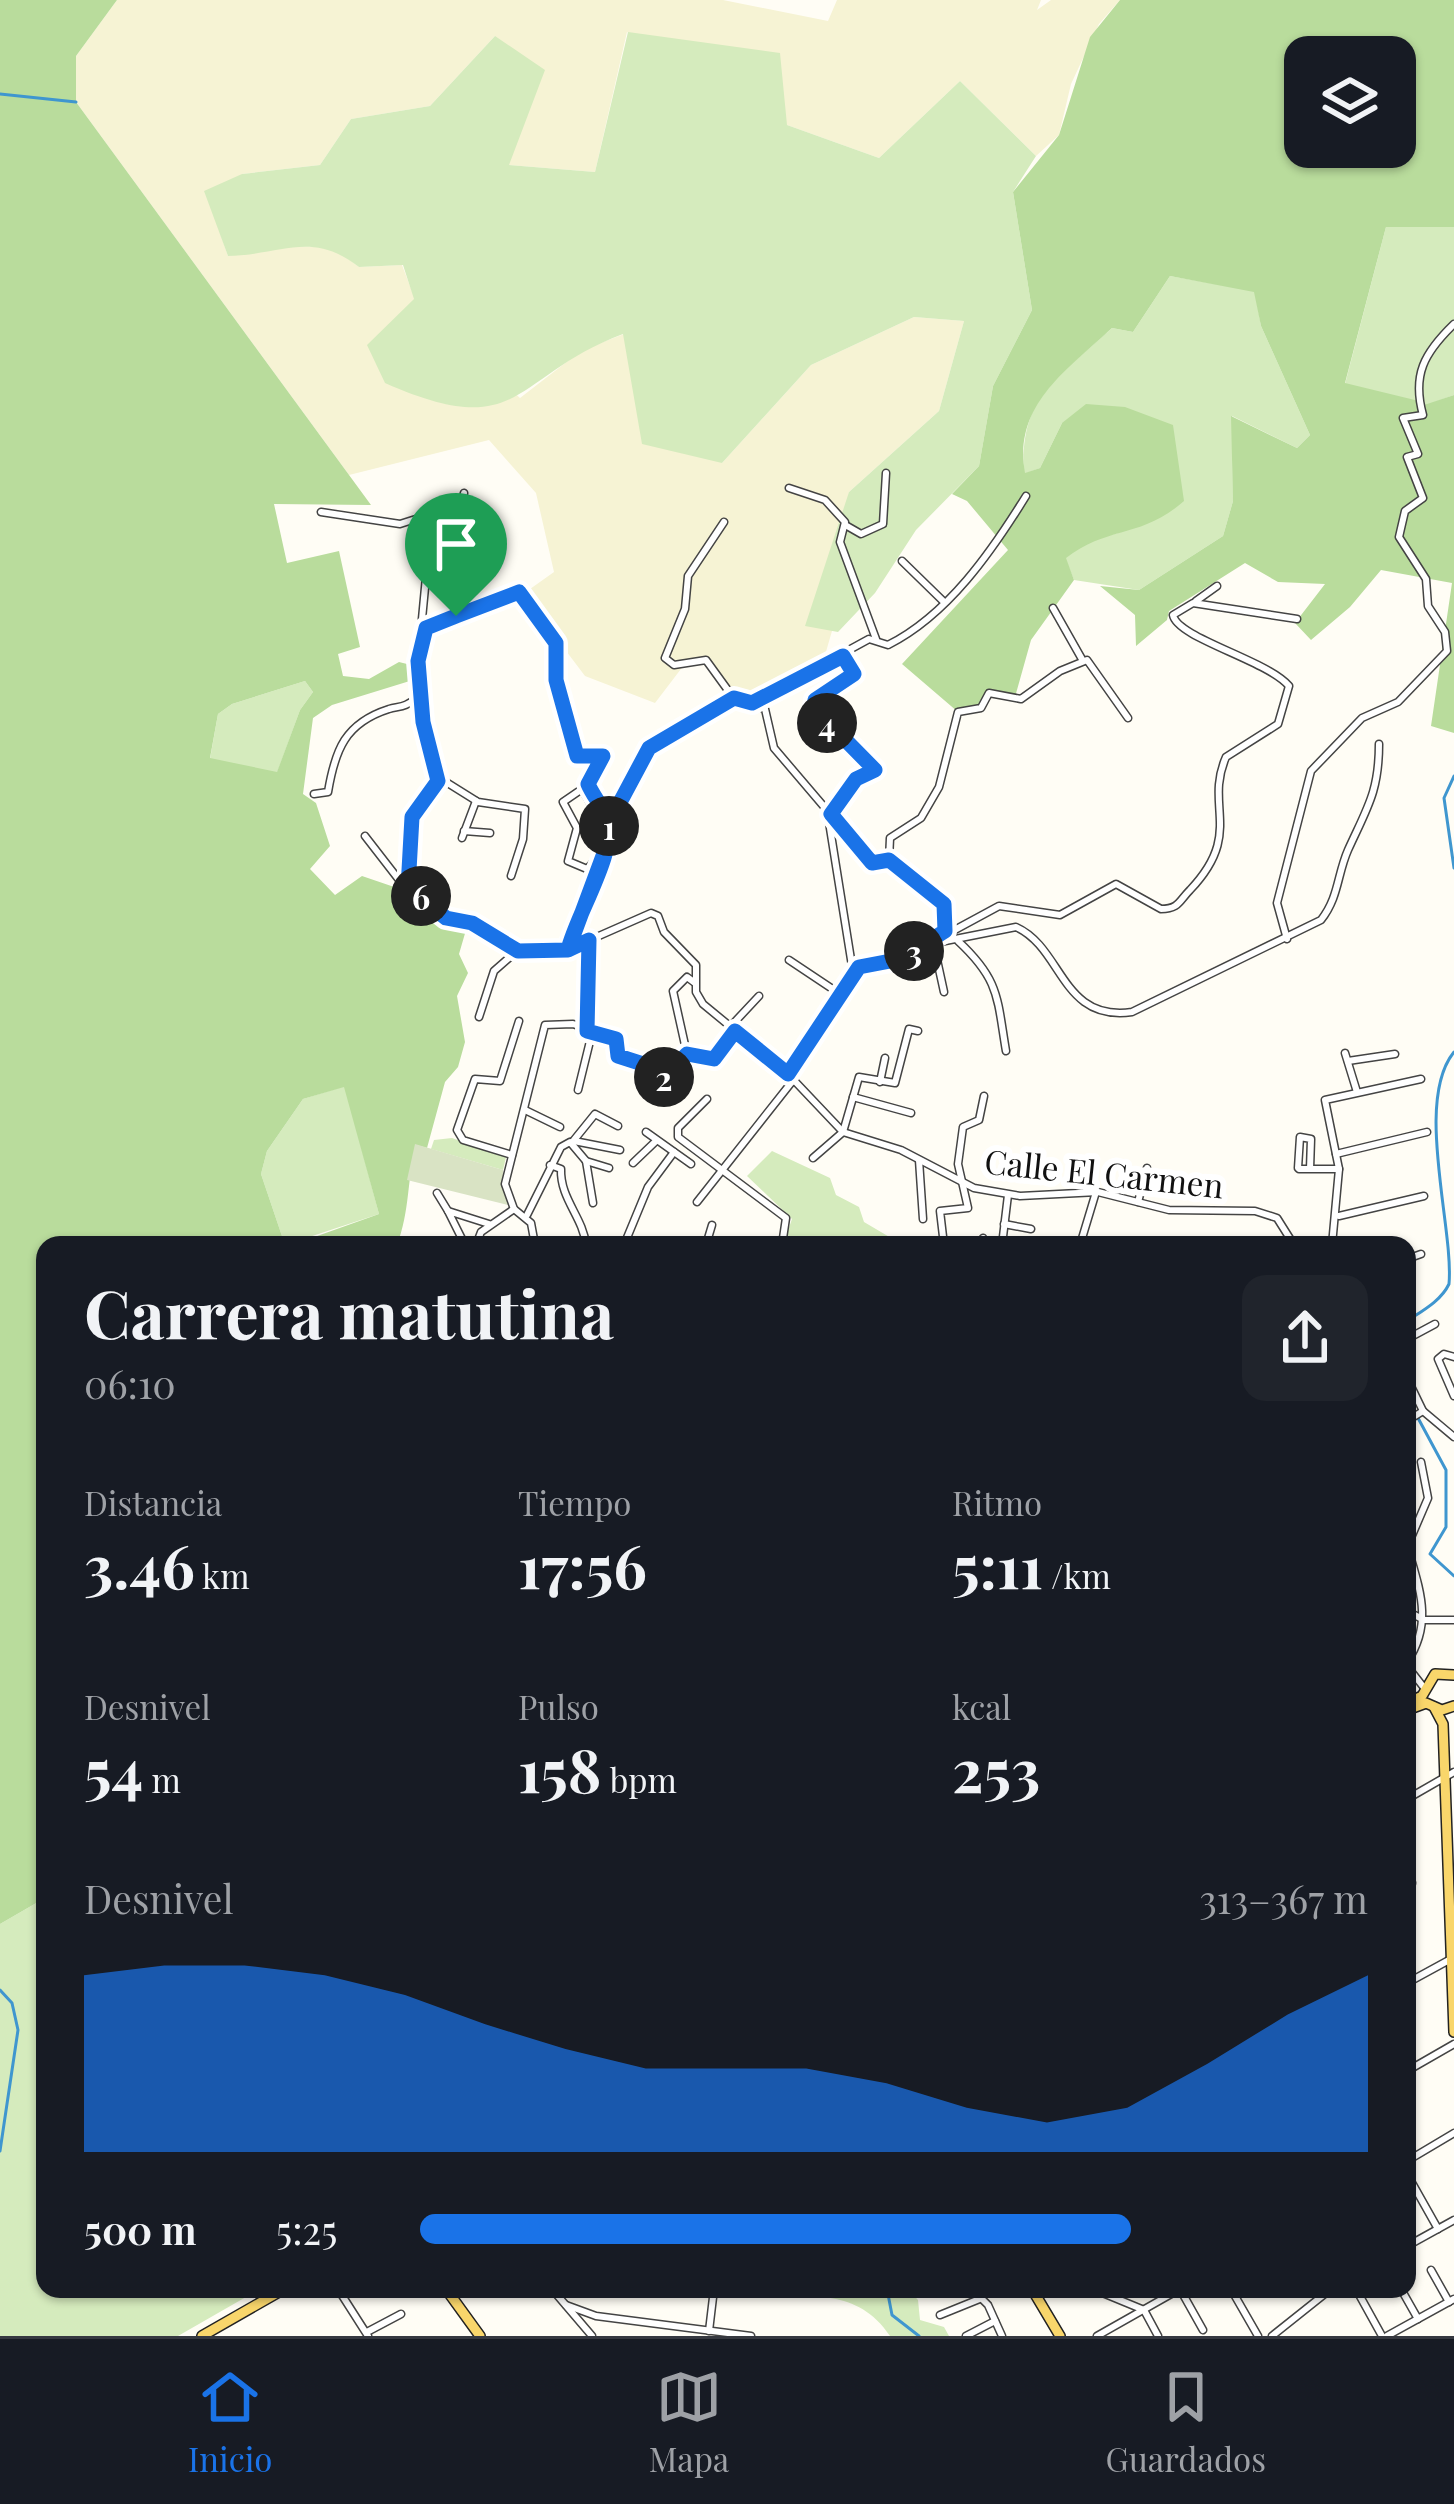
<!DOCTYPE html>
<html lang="es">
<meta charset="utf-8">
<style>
:root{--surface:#171b24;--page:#20242c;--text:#f1f3f6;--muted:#9ea1a6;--line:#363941;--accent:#1a73e8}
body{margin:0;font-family:"Playfair Display",serif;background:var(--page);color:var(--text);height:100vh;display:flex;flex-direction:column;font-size:45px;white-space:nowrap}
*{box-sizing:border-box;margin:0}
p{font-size:39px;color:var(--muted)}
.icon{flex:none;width:66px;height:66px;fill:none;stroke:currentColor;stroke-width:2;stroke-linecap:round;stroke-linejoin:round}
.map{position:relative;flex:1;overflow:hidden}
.panel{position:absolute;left:36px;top:1236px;width:1380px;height:1062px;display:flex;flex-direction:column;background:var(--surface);border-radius:24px;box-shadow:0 3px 9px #0004}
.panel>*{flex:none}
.controls{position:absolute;left:1284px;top:36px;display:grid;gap:24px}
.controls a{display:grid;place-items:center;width:132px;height:132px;border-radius:24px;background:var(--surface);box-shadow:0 3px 9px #0004;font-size:60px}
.pin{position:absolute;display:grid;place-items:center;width:102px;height:102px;color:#fff;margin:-123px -51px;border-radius:50% 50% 50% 0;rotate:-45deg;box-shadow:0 0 12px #0007}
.pin .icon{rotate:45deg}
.km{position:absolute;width:60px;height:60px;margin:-30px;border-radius:50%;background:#222;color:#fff;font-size:33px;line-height:60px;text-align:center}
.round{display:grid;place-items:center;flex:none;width:126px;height:126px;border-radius:24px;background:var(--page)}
.head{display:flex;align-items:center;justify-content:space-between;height:204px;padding:0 48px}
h1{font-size:66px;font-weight:700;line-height:90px}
.metrics{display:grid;grid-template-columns:repeat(3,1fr);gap:18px;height:204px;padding:12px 48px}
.metrics div{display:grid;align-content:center}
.metrics b{font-size:60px;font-weight:700}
.metrics small{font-size:33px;font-weight:400}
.metrics p{font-size:33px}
.chart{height:336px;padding:24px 48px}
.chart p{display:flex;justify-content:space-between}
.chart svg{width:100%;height:216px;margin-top:12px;fill:var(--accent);opacity:.7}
ul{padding:0 48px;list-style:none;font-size:39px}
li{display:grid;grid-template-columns:192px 144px 1fr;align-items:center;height:90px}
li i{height:30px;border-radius:15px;background:var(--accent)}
.menu{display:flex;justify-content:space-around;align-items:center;height:168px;border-top:3px solid var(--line);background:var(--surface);font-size:33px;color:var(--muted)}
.menu a{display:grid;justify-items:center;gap:6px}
.menu .active{color:var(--accent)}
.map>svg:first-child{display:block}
.farmland{fill:#f6f3d4}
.green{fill:#d5ebbd}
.forest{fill:#b9dc9c;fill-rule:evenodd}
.cemetery{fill:#d9e3c4}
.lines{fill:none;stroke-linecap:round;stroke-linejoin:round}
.stream{stroke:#3f96cf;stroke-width:3}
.minor-casing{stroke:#444;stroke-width:9}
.major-casing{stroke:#222;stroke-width:12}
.minor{stroke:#fff;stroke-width:6}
.major{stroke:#f9d66b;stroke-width:9}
.route-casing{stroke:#fff;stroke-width:24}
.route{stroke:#1a73e8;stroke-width:15}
.labels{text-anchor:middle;stroke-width:12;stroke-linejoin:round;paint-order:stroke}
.street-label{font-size:33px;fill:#111;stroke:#fff}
</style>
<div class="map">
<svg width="1454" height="2336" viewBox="0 0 1454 2336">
<rect width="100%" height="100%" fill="#fffdf5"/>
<polygon class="farmland" points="117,0 723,0 828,21 837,0 1041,0 1037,10 1051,0 1120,0 1099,24 1071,84 1059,135 1036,156 960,81 879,158 787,125 627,32 595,172 509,165 495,36 430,106 351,119 320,165 242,174 217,224 228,256 289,246 334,247 359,267 402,265 415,299 520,398 582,350 624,334 722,463 811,365 914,317 964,321 939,411 849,492 832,631 823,662 752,703 735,700 706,660 684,665 655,703 585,676 523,594 554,572 536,493 489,440 349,475 76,102 76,56"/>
<g class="green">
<path d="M628 32 780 53 787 125 879 158 960 81 1036 156 1013 192 1032 310 993 386 979 466 916 530 875 593 838 632 805 626 849 492 939 411 964 321 914 317 811 365 722 463 642 444 623 334C511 376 523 444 385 383L367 345 414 299 403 265 359 267C311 230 282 255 228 256L204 191 242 174 320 165 351 119 430 106 495 36 545 70 509 165 595 172Z"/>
<polygon points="1386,227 1454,227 1454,395 1421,407 1345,384"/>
<path d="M1170 276 1255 291 1261 326 1310 435 1297 448 1232 416 1233 501 1223 536 1139 590 1074 580 1065 558 1089 540 1118 533 1062 423 1040 468 1024 474C1019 395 1059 377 1112 328L1133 332Z"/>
<polygon points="305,681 313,692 300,710 277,773 210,759 218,714 232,704"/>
<polygon points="345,1086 379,1214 285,1245 261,1174 267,1151 303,1099"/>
<polygon points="452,1138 506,1157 503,1170 431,1149 434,1140"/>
<polygon points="772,1151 830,1178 836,1195 859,1207 864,1222 903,1245 783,1245 792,1219 747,1176"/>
<polygon points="45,1898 45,2289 260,2289 178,2336 0,2336 0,1924"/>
<path d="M757 2289H908L918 2300 920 2320 944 2327 949 2336H890C856 2285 808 2301 757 2289Z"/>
</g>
<g class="forest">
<path d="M0 0H117L76 56V102L371 505 274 504 287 563 339 551 360 647 338 654 343 676 369 679 399 662 411 665 413 680 332 705 313 718 303 794 316 803 330 846 310 869 335 895 362 876 403 890 466 930 459 954 468 973 457 996 465 1042 458 1067 445 1082 427 1148 416 1145C407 1179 410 1211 397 1245H292L379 1214 344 1087 303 1099 267 1151 261 1174 285 1245H45V1898L0 1924ZM305 681 313 692 300 710 277 772 210 758 218 714 232 704Z"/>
<path d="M1120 0H1454V227H1386L1345 383 1419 401 1421 406 1454 395V733L1431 726 1452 583 1381 570 1350 607 1311 640 1295 623 1325 584 1278 582 1245 563 1169 611 1167 620 1136 646 1135 615 1100 586 1139 590 1223 536 1233 501 1231 416 1297 448 1310 435 1261 326 1254 292 1170 276 1133 332 1112 328C1066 371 1013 405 1025 473L1040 468 1062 423 1086 404 1125 407 1173 425 1184 501C1141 539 1109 525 1066 558L1074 580 1031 640 1015 697 989 693 981 708 958 712 902 664 1008 550 967 501 952 494 979 466 993 386 1032 310 1013 192 1059 135 1090 37ZM1305 57H1395V147H1305Z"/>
</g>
<polygon class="cemetery" points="415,1144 503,1170 508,1205 407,1180"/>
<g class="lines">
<g class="stream">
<polyline points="0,94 76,102"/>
<polyline points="1454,776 1444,798 1454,868"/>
<path d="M1407 1321C1422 1311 1441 1301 1449 1284 1454 1228 1414 1101 1454 1052"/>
<polyline points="1418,1418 1446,1470 1446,1527 1430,1554 1454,1576"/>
<polyline points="0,1990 12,2003 18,2030 0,2151"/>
<polyline points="887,2289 892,2315 919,2336"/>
</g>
<g class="minor-casing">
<g id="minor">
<polyline points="789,488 825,500 845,522 840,542 876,639"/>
<polyline points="321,512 400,524 422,517 430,535 418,661 423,723 438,781 412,817 408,888"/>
<polyline points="724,522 688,576 685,609 665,658 674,665 706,660 735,700 765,709 774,748 872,863 889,860 944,904 945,931"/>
<polyline points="847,526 861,534 883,524 886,473"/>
<polyline points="902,561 943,601"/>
<polyline points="1196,601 1217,586"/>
<polyline points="1053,608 1083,661"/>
<polyline points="456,616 455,536 464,493"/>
<polyline points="426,628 519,592 556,643 556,680 577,756 603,756"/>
<polyline points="843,656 854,674 814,705 875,765 856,779 829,822 853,972"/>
<path d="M752 703 869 639 888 645C948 615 992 551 1026 496"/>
<polyline points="438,777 478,802 525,809 523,839 511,876"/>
<path d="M582 789C599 816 614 843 587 869L568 861 577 828 563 802Z"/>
<path d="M314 794 328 792C335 750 345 723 389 709 401 706 406 707 416 698L419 675"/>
<polyline points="609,823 648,748 733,699"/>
<polyline points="464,831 490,833"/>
<polyline points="365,836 403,885 446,918 472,923 518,951 567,950 651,913 658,916 664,932 696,965 696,992 703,1004 788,1074 843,1132 901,1150 974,1188 1020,1196 1098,1192 1169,1210 1255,1211 1277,1218 1294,1245"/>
<polyline points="462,838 476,801"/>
<polyline points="889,860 890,838 921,818 939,787 958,712 981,708 989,693 1021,699 1060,671 1087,660 1128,718"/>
<path d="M1287 939 1277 903 1311 771 1362 718 1398 702 1447 651 1445 632 1428 606 1426 579 1399 537 1405 511 1423 498 1407 457 1418 454 1403 418 1423 415C1412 375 1424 353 1454 324"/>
<path d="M958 941C1000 980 997 998 1006 1051"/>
<path d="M930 944 1016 927C1063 948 1061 1022 1132 1012L1321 920C1339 897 1337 875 1348 850 1367 808 1379 792 1379 744"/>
<polyline points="934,946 944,992"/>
<polyline points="567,950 607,845 609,823 588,785 603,756"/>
<polyline points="789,960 840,994"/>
<polyline points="479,1017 494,971 517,951"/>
<polyline points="730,1027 759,996"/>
<polyline points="587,1031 589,940"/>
<polyline points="1345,1053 1357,1092"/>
<polyline points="687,1054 673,991 687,977 695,983"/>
<polyline points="687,1054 714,1059 735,1032"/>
<polyline points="1348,1061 1395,1054"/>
<path d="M788 1074 859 967 901 959 999 906 1060 915 1116 884 1161 909C1179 909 1179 901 1190 890 1244 833 1204 807 1226 757L1278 724 1289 686C1267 660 1177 638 1173 615L1193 603 1297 619"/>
<polyline points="660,1081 687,1054"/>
<polyline points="880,1082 885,1058"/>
<polyline points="578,1090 592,1033"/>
<polyline points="853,1097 911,1113"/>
<polyline points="707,1099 678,1128 678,1137 786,1218 782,1245"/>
<polyline points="525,1110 560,1127"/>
<polyline points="646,1132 691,1164"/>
<polyline points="574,1140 595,1114 618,1126"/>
<polyline points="574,1141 620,1150"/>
<polyline points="1336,1154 1427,1132"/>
<polyline points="512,1155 463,1140 457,1130 475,1079 500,1081 519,1021"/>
<polyline points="813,1158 843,1132 859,1077 895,1083 909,1029 918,1031"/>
<polyline points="919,1160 923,1219"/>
<polyline points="586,1161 593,1203"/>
<polyline points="633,1163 656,1141"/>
<path d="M550 1165 561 1169C560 1199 583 1217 586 1245"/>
<polyline points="1310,1169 1311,1139 1300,1137 1298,1168 1299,1169 1339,1169"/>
<polyline points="437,1193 448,1211"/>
<polyline points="697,1202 791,1083"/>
<polyline points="1138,1202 1147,1168"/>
<polyline points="527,1215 561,1147 570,1142 586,1161 609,1168"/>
<polyline points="1339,1216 1424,1196"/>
<polyline points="1004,1224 1031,1229"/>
<polyline points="465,1245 448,1211 489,1224"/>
<polyline points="476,1245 481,1232 514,1209"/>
<polyline points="535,1245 531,1223 514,1209 505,1184 545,1025 573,1024 616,1039 618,1056 646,1065 670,1096"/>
<polyline points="624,1245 648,1187 674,1152"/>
<polyline points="706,1245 712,1225"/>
<polyline points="944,1245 940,1211 968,1208 958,1164 963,1127 979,1120 984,1096"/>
<polyline points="982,1245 983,1238"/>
<polyline points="1002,1245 1008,1195"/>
<polyline points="1080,1245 1096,1192"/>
<polyline points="1332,1245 1339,1169 1325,1100 1421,1079"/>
<polyline points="1376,1245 1380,1244"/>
<polyline points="1407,1259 1421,1254"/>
<polyline points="1407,1339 1435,1324"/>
<polyline points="1454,1357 1444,1354 1438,1359 1454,1396"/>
<polyline points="1407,1378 1423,1411 1454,1437"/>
<polyline points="1407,1421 1423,1411"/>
<path d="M1407 1545C1419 1588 1434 1622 1407 1662"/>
<polyline points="1407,1547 1428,1498 1421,1462"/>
<polyline points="1407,1611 1424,1620 1454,1620"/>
<polyline points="1407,1666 1425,1689"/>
<polyline points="1407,1753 1411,1752"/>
<polyline points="1407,1799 1454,1772"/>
<polyline points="1407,1865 1412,1883 1407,1904"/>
<polyline points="1407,1983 1451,1959"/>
<polyline points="1407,2071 1454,2044"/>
<polyline points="1407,2161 1454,2133"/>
<polyline points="1407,2174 1438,2229"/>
<polyline points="1407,2246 1454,2220"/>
<polyline points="1431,2270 1449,2302"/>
<polyline points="338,2289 368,2336"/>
<polyline points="552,2289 592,2336"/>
<polyline points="972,2289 988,2305 1002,2336"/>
<polyline points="1093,2289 1144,2310 1158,2336"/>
<polyline points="1180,2289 1203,2330"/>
<polyline points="1231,2289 1258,2336"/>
<polyline points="1356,2289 1382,2336"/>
<polyline points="1401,2289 1418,2319"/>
<polyline points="566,2305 596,2316 751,2336"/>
<polyline points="940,2315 982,2298"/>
<polyline points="709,2331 714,2289"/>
<polyline points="367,2332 401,2314"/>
<polyline points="966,2336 995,2321"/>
<polyline points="1097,2336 1180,2289"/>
<polyline points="1272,2336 1331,2289"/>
<polyline points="1387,2336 1454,2299"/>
</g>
</g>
<g class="major-casing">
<g id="major">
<polyline points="1407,1703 1422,1696 1435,1674 1454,1675"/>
<polyline points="1434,1707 1443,1724 1454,2032"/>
<polyline points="1407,1710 1426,1703 1442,1710 1454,1706"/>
<polyline points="446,2289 480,2336"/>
<polyline points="1032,2289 1060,2336"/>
<polyline points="202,2336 284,2289"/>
</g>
</g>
<use href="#minor" class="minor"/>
<use href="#major" class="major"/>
</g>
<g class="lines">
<g class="route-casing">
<path id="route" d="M456 616 519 592 556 643V680L577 756H603L588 784C593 796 603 807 607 819 618 851 576 915 568 950L589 940 587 1031 616 1039 618 1056 646 1065 660 1081 687 1054 714 1059 735 1031 788 1074 859 967 901 959 945 931 944 904 889 860 872 863 831 814 856 779 875 770 814 708 815 700 854 674 843 656 752 703 734 698 649 748 609 823 607 845 568 950 518 951 472 923 446 918 408 888 412 817 438 781 423 722 418 661 426 628 456 616"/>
</g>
<use href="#route" class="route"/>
</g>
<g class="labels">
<g class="street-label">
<text transform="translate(1104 1174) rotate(6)" y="12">Calle El Carmen</text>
</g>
</g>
</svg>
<div class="controls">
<a><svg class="icon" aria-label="layers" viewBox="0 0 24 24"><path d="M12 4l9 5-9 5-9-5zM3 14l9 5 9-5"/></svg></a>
</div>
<div class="pin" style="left:456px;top:616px;background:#1e9e55"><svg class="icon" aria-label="arrive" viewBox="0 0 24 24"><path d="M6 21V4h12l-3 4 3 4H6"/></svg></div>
<b class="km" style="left:609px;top:826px">1</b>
<b class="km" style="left:664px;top:1077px">2</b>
<b class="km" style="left:914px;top:951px">3</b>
<b class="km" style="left:827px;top:723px">4</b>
<b class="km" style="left:421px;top:896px">6</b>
<section class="panel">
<div class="head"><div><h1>Carrera matutina</h1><p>06:10</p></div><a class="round"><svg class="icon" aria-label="share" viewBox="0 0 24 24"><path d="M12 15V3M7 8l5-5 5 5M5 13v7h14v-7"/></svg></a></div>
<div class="metrics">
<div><p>Distancia</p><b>3.46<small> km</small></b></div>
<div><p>Tiempo</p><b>17:56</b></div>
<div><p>Ritmo</p><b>5:11<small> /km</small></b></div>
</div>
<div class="metrics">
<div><p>Desnivel</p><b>54<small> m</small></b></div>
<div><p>Pulso</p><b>158<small> bpm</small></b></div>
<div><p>kcal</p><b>253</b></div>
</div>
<div class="chart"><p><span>Desnivel</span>313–367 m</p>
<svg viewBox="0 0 160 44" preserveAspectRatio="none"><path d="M0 44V8L10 6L20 6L30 8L40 12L50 18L60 23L70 27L80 27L90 27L100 30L110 35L120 38L130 35L140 26L150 16L160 8V44z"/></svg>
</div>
<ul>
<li><b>500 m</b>5:25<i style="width:75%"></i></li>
</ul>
</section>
</div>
<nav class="menu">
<a class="active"><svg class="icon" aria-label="home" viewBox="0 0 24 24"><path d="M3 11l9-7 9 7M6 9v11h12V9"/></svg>Inicio</a>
<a><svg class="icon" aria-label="map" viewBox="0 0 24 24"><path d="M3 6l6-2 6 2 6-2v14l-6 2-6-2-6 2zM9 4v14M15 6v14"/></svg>Mapa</a>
<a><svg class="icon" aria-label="saved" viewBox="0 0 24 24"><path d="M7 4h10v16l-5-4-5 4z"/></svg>Guardados</a>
</nav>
